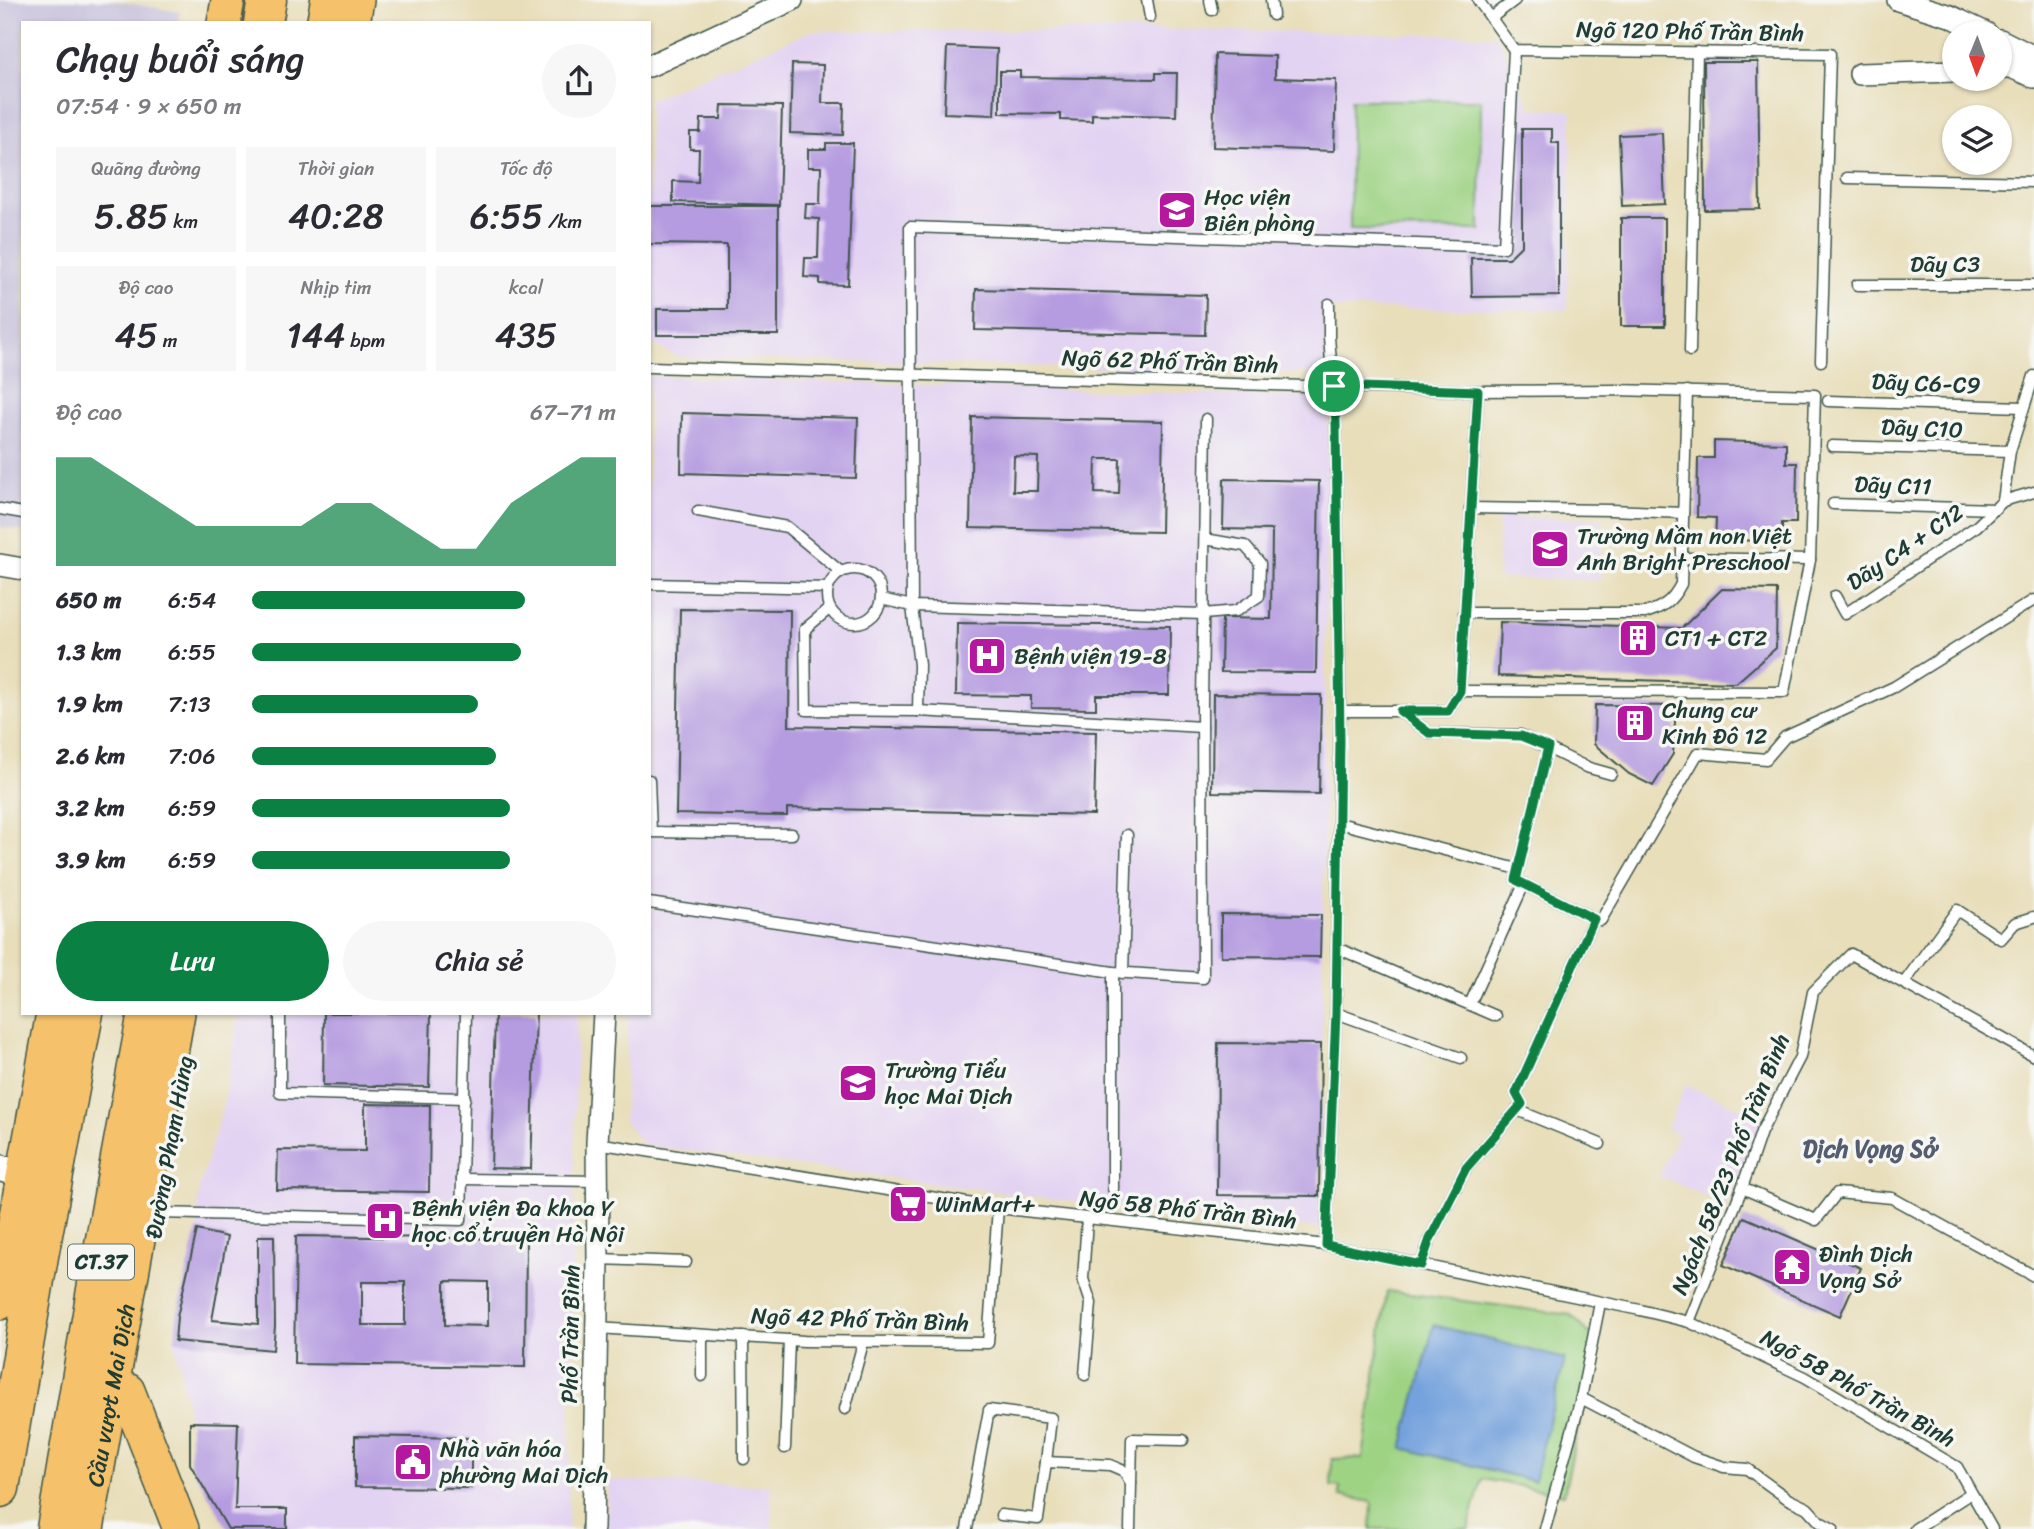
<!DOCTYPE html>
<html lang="vi">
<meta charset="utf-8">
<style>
:root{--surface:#fff;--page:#f7f7f7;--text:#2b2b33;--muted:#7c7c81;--accent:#0b8043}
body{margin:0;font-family:Sriracha,sans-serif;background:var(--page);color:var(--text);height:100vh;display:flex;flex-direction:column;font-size:26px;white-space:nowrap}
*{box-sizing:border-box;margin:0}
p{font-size:23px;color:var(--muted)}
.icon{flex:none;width:38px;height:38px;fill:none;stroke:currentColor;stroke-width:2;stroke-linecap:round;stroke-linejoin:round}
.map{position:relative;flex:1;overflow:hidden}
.side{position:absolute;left:21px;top:21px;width:630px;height:994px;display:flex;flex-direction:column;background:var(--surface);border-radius:0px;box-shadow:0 2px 5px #0004}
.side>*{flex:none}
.needle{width:46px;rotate:181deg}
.tools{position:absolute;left:1942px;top:21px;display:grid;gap:14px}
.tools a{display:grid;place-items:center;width:70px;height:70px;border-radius:50%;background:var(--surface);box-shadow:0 2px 5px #0004;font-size:35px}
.pin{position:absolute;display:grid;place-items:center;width:60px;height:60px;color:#fff;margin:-30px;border:4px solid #fff;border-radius:50%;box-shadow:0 2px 7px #0007}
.round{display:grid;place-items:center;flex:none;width:74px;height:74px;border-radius:37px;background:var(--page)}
.head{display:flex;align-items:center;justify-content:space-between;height:119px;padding:0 35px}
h1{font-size:38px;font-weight:600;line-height:52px}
.stats{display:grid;grid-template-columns:repeat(3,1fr);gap:10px;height:119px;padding:7px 35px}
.stats div{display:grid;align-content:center;border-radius:0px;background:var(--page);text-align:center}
.stats b{font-size:35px;font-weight:600}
.stats small{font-size:19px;font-weight:400}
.stats p{font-size:19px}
.chart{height:196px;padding:14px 35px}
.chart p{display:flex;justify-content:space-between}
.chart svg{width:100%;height:126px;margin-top:7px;fill:var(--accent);opacity:.7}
.action{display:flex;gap:14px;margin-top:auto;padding:14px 35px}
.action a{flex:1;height:80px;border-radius:42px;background:var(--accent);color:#fff;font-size:28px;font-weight:600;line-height:80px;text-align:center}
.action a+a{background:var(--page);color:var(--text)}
ul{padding:0 35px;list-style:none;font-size:23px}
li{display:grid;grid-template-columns:112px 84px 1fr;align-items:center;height:52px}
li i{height:18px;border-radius:9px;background:var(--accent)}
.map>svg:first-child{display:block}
.built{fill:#e3d3f2}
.industrial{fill:#c6c0da}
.green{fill:#9ed384;stroke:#5e885c;stroke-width:2}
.water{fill:#74a2dd;stroke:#4a7088;stroke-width:2}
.building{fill:#b59be0;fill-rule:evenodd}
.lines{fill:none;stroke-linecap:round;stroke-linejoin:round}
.service-casing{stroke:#3d5548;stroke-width:13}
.minor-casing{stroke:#3d5548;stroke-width:24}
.tertiary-casing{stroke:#3d5548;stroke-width:29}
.primary-casing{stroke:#3d5548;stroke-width:36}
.trunk-casing{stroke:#3d5548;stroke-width:38}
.motorway-casing{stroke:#3d5548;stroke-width:41}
.service{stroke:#fff;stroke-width:10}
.minor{stroke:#fff;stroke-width:21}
.tertiary{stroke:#fff;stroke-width:26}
.primary{stroke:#f5c16b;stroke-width:33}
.trunk{stroke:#f5c16b;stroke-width:35}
.motorway{stroke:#f5c16b;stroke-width:38}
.route-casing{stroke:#fff;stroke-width:14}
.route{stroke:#0b8043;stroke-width:9}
.labels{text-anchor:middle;stroke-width:7;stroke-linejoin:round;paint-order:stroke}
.shield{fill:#f6f6f2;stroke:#60746d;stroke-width:2}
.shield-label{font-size:21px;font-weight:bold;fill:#1f3d34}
.street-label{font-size:23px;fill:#1f3d34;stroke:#f6f6f2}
.poi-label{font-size:23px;fill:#1f3d34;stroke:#f6f6f2;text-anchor:start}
.neighbourhood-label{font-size:24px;font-weight:bold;fill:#545e70;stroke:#f6f6f2}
</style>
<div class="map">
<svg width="2034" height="1529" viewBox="0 0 2034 1529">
<rect width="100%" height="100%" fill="#f6f6f2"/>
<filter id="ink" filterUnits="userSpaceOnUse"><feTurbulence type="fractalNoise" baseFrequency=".0143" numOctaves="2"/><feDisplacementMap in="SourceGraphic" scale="14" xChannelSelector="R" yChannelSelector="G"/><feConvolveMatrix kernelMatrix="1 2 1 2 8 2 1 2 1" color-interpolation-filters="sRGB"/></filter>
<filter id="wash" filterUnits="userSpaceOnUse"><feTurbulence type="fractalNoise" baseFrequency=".00686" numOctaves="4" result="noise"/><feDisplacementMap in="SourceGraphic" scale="28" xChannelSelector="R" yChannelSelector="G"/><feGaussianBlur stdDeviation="1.57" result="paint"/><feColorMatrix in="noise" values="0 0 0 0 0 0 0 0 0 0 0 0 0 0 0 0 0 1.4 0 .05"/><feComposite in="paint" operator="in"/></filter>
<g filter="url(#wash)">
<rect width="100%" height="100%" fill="#e8deba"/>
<g class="built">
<polygon points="1196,30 1497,36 1530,108 1572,111 1567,310 1328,308 1327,374 678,357 649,342 649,100 811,31"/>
<polygon points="649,376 1328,398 1320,1228 1251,1225 643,1145 624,1121 628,1013 649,1013"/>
<polygon points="1499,517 1602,519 1601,580 1498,578"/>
<polygon points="239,1013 577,1013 568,1529 287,1529 287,1509 235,1509 238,1423 190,1422 175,1341 177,1317 197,1230 199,1189 224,1102"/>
<polygon points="1686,1085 1764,1118 1726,1205 1659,1176 1678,1134 1667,1129"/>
<polygon points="607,1480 771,1486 772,1529 606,1529"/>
</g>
<polygon class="industrial" points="0,0 110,0 180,12 178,23 23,23 23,531 0,527"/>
<g class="green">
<polygon points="1351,100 1481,100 1480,230 1350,229"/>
<polygon points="1387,1291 1571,1315 1596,1340 1564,1494 1482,1479 1468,1529 1371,1529 1372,1502 1340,1496 1340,1487 1331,1486 1332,1459 1363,1458"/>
</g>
<polygon class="water" points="1434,1325 1565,1359 1534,1481 1402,1448"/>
<g id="blocks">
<g class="building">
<polygon points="947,47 997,49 994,115 944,113"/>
<polygon points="1215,54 1275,56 1275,78 1336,80 1334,151 1213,147"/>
<polygon points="1704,62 1758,62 1760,209 1705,210"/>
<polygon points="792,64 823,65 822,103 844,103 843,135 790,133"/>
<polygon points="1000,71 1020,71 1020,77 1156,79 1156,73 1177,73 1176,116 1092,114 1092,121 1061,120 1061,114 1000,113"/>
<polygon points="722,105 782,106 779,205 673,202 673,181 698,182 699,149 690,149 690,132 700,132 701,119 721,119"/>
<polygon points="1522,129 1552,129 1552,143 1559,143 1559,296 1472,297 1471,258 1509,258 1522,245"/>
<polygon points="1662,133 1665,204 1622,206 1619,135"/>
<polygon points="826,143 853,143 848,285 820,284 820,278 804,277 805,258 818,258 819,219 805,218 806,204 820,204 821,167 808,167 808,149 826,149"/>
<polygon points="649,206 778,206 778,335 657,335 657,309 727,309 727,245 649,244"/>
<rect x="1621" y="218" width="44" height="108"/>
<polygon points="976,289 1206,295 1205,335 975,330"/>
<polygon points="682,413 858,418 856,478 681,473"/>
<path d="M972 417 1163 421 1161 532 970 528ZM1014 456 1038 457 1037 491H1013ZM1096 459H1120L1119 494 1095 493Z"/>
<polygon points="1714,441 1786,443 1786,463 1797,463 1796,523 1782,523 1782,541 1715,540 1716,518 1697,517 1698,458 1714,458"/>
<polygon points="1224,479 1319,481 1316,673 1221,672 1222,618 1271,619 1272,530 1223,529"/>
<polygon points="1722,589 1777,590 1776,648 1736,683 1498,676 1500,622 1682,628"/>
<polygon points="680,609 790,610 789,726 1096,732 1094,815 787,808 787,816 676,814"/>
<polygon points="957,623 1170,626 1169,695 1096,695 1096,709 1031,708 1031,696 956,695"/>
<polygon points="1213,694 1321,695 1319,794 1212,792"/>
<polygon points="1595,705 1676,706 1673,754 1653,786 1629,774 1594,744"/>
<polygon points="1221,914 1321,915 1320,957 1221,956"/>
<polygon points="324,1013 431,1013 429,1087 323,1085"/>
<polygon points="495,1013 536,1013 531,1169 491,1168"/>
<polygon points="1218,1043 1321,1044 1319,1196 1217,1195"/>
<polygon points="365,1104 430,1105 429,1192 277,1190 278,1150 365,1151"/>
<polygon points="1744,1217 1861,1268 1840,1316 1723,1265"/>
<polygon points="197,1230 227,1237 212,1320 258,1324 258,1236 274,1236 275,1326 273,1350 175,1341 177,1317"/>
<path d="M296 1236 526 1239 525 1367 294 1364ZM445 1281 488 1282V1326L445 1325ZM362 1282H405V1325H362Z"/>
<polygon points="190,1422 238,1423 235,1509 287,1509 287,1529 228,1529 190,1464"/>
<polygon points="355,1436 471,1438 471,1488 355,1487"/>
</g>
</g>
</g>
<g filter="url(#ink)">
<use href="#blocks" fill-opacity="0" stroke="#3d5548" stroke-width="2"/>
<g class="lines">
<g class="service-casing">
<g id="service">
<polyline points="1147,0 1150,17"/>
<polyline points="1210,0 1212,10"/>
<polyline points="1271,0 1273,15"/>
<polyline points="1478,0 1514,50 1830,54 1821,361"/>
<polyline points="1491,18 1515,0"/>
<polyline points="1847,178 2034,182"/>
<polyline points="1857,285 2034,285"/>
<polyline points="1690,351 1697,52"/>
<polyline points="649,367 1478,391 1615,390 1815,395 1810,560 1784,692 1460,691"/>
<polyline points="1828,401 2023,407"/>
<polyline points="1832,446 2010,451"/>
<polyline points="2003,501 2010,451 2034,376"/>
<polyline points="1833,504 1994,509"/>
<polyline points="1470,508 1611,510 1683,513"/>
<polyline points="0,509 23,513"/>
<polyline points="698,511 787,527 841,572"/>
<polyline points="1682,558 1810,560"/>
<circle cx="854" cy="596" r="27"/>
<polyline points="649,584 828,588"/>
<polyline points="1835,596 1845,614 1977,526 2003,501 2034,492"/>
<polyline points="881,599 912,606 1204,614 1236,611 1259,596 1260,563 1245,546 1205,539"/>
<polyline points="829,609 805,629 806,710 918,711 1202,727"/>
<path d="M1464 613H1645C1664 607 1672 601 1681 584L1687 391"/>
<polyline points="918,711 919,665 912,606 910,227 1504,247 1514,50"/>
<polyline points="1340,711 1448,711 1460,691 1478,391"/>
<polyline points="1400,711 1429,733 1521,735 1586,767 1611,774"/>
<polyline points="1548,747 1516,880 1594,919 1601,920 1698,753 1766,759 1785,737 1894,687 2034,600"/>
<polyline points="649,780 651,832"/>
<polyline points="1339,823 1518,869"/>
<polyline points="649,832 792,834"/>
<polyline points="649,903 1113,972 1203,978 1202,704 1206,419"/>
<polyline points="1337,948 1496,1016"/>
<polyline points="1123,973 1127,835"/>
<polyline points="1904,983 1957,910 2001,939 2015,923 2034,917"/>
<polyline points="1470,1004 1524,884"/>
<polyline points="280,1013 280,1093 465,1098"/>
<polyline points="1336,1013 1461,1058"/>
<polyline points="1517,1110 1600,1144"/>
<polyline points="597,1143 998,1208 1326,1245 1640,1310 1689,1322 1805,1377 1957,1467 1992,1529"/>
<polyline points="462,1179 597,1181"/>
<polyline points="1742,1188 1816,1220 1837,1193 1892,1198 2034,1276"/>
<polyline points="1113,1189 1113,972"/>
<polyline points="158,1213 461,1220 466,1013"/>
<polyline points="1326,1245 1336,1013 1340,711 1336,424 1329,337 1329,304"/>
<polyline points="598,1259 686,1262"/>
<polyline points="1421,1265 1430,1239 1466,1168 1522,1104 1516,1093 1594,919"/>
<polyline points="1689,1322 1742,1188 1761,1132 1800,1057 1813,992 1851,954 2034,1056"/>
<polyline points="597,1328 804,1341 988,1343 998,1208"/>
<polyline points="743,1337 744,1459"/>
<polyline points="1085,1375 1091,1303 1083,1279 1087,1219"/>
<polyline points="702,1376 702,1335"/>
<polyline points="1581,1398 1694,1457 1724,1467 1747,1469 1788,1499 1807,1508 1820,1522 1833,1529"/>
<polyline points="845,1409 863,1343"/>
<polyline points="785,1448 789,1340"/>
<polyline points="1001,1515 1038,1519 1046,1462 1110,1465 1124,1471 1131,1483"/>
<polyline points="967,1529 989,1410 1051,1418 1046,1462"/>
<polyline points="1130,1529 1132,1439 1183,1440"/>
<polyline points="1545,1529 1581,1398 1600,1303"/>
<polyline points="1915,1529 1971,1493"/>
</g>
</g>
<g class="minor-casing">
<g id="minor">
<polyline points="1898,0 1950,16 1986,33"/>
<polyline points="2000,40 2034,57"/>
<polyline points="649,66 792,0"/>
<polyline points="2000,67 2011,67 2034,77"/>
<polyline points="1860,74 1955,71"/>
<polyline points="0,565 23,569"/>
<polyline points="593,1529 598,1259 597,1143 604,1013"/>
</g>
</g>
<g class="tertiary-casing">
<polyline id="tertiary" points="0,1168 7,1170"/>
</g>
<g class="primary-casing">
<g id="primary">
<polyline points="224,23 228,0"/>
<polyline points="353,23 357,0"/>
<polyline points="0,1303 53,1013"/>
<path id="s1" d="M87 1529 178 1013"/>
</g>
</g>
<g class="trunk-casing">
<polyline id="trunk" points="127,1391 181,1529"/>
</g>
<g class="motorway-casing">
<g id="motorway">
<polyline points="263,23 267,0"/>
<polyline points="326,23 330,0"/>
<polyline points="0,1488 39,1256 84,1013"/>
<polyline points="56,1529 100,1266 147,1013"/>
</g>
</g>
<use href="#service" class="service"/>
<use href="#minor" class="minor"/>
<use href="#tertiary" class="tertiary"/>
<use href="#primary" class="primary"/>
<use href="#trunk" class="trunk"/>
<use href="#motorway" class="motorway"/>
</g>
</g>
<g class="lines" filter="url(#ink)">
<g class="route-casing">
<polygon id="route" points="1334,386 1478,391 1460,691 1448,711 1400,711 1429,733 1521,736 1548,747 1516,880 1594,919 1516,1093 1522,1104 1466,1168 1430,1239 1421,1265 1326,1245 1336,1013 1340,740 1336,424"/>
</g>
<use href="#route" class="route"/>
</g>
<defs>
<g id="university-square" transform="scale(2.0125)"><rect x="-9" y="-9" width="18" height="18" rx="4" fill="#b5179e" stroke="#f6f6f2"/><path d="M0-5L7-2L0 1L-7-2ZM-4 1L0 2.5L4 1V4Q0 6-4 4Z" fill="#fff"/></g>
<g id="school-square" transform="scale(2.0125)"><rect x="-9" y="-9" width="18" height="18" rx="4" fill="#b5179e" stroke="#f6f6f2"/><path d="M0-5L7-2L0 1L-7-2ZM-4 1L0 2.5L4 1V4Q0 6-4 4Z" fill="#fff"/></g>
<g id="building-square" transform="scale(2.0125)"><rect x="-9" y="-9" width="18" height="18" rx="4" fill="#b5179e" stroke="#f6f6f2"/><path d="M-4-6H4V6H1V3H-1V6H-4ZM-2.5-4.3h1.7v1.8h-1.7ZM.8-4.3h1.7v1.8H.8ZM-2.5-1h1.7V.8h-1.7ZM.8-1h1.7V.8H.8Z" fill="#fff"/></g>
<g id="hospital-square" transform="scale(2.0125)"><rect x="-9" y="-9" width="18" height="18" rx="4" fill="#b5179e" stroke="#f6f6f2"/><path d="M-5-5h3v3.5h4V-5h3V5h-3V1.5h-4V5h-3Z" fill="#fff"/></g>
<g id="supermarket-square" transform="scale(2.0125)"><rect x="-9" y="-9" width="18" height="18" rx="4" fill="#b5179e" stroke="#f6f6f2"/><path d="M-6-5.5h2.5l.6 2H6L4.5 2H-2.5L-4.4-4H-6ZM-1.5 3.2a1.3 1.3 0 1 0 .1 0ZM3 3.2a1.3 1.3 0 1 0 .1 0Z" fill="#fff"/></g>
<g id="temple-square" transform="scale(2.0125)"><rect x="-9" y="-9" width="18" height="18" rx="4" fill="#b5179e" stroke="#f6f6f2"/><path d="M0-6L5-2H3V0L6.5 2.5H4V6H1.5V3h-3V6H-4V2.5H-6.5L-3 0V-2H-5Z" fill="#fff"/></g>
<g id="civic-square" transform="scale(2.0125)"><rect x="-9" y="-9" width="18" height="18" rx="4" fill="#b5179e" stroke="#f6f6f2"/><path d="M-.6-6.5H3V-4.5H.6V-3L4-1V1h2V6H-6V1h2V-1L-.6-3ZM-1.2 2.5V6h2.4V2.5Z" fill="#fff"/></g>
</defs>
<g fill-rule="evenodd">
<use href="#university-square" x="1177" y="210"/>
<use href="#school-square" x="1550" y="549"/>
<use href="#building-square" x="1638" y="638"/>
<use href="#hospital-square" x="987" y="656"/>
<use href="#building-square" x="1635" y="723"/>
<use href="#school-square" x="858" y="1083"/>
<use href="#supermarket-square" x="908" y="1204"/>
<use href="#hospital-square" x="385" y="1221"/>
<use href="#temple-square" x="1792" y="1267"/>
<use href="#civic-square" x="413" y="1462"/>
</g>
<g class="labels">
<rect class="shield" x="68" y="1244.5" width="66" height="35" rx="5"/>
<g class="shield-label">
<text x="101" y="1269">CT.37</text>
</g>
<g class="street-label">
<text transform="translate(1690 31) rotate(1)" y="8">Ngõ 120 Phố Trần Bình</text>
<text x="1945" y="272">Dãy C3</text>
<text transform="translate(1170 361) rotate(2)" y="8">Ngõ 62 Phố Trần Bình</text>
<text transform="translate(1926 383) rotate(2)" y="8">Dãy C6-C9</text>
<text transform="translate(1922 428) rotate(2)" y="8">Dãy C10</text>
<text transform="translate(1893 485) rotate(2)" y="8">Dãy C11</text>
<text transform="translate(1905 547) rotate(-34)" y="8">Dãy C4 + C12</text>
<text transform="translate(169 1147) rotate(-80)" y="8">Đường Phạm Hùng</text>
<text transform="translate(1730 1164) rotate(-68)" y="8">Ngách 58/23 Phố Trần Bình</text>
<text transform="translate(1188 1209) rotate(6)" y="8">Ngõ 58 Phố Trần Bình</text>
<text transform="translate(860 1319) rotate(2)" y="8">Ngõ 42 Phố Trần Bình</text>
<text transform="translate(570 1334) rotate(-89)" y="8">Phố Trần Bình</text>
<text transform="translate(1858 1388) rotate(29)" y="8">Ngõ 58 Phố Trần Bình</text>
<text dy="8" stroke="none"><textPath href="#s1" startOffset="136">Cầu vượt Mai Dịch</textPath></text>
</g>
<g class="poi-label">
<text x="1204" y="205">Học viện<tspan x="1204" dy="26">Biên phòng</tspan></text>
<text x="1577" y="544">Trường Mầm non Việt<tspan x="1577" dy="26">Anh Bright Preschool</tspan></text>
<text x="1665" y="646">CT1 + CT2</text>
<text x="1014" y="664">Bệnh viện 19-8</text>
<text x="1662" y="718">Chung cư<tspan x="1662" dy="26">Kinh Đô 12</tspan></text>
<text x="885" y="1078">Trường Tiểu<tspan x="885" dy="26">học Mai Dịch</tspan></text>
<text x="935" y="1212">WinMart+</text>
<text x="412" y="1216">Bệnh viện Đa khoa Y<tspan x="412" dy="26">học cổ truyền Hà Nội</tspan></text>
<text x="1819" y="1262">Đình Dịch<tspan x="1819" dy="26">Vọng Sở</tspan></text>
<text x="440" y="1457">Nhà văn hóa<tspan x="440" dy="26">phường Mai Dịch</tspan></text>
</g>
<g class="neighbourhood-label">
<text x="1870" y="1157">Dịch Vọng Sở</text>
</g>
</g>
</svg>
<div class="tools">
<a><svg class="needle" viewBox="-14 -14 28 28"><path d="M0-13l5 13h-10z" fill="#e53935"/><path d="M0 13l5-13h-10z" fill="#7c7c81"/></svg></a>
<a><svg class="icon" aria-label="layers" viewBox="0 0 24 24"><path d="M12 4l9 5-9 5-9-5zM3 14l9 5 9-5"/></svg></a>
</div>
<div class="pin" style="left:1334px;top:386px;background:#1e9e55"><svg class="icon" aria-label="arrive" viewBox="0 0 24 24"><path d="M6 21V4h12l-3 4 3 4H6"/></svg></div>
<section class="side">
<div class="head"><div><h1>Chạy buổi sáng</h1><p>07:54 · 9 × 650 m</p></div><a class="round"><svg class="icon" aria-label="share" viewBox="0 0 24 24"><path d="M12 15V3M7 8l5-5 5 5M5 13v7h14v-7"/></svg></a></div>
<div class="stats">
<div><p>Quãng đường</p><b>5.85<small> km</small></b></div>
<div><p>Thời gian</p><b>40:28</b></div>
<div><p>Tốc độ</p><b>6:55<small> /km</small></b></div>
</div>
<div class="stats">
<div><p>Độ cao</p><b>45<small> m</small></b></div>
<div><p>Nhịp tim</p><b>144<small> bpm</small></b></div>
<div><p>kcal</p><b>435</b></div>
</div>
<div class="chart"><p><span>Độ cao</span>67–71 m</p>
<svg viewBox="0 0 160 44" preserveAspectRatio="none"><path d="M0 44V6L10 6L20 14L30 22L40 30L50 30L60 30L70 30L80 22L90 22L100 30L110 38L120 38L130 22L140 14L150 6L160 6V44z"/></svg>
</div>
<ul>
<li><b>650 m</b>6:54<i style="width:75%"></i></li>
<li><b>1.3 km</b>6:55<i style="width:74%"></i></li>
<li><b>1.9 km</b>7:13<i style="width:62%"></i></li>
<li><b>2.6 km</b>7:06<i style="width:67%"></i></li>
<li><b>3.2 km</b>6:59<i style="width:71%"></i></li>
<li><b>3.9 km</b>6:59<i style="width:71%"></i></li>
</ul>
<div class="action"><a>Lưu</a><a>Chia sẻ</a></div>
</section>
</div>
